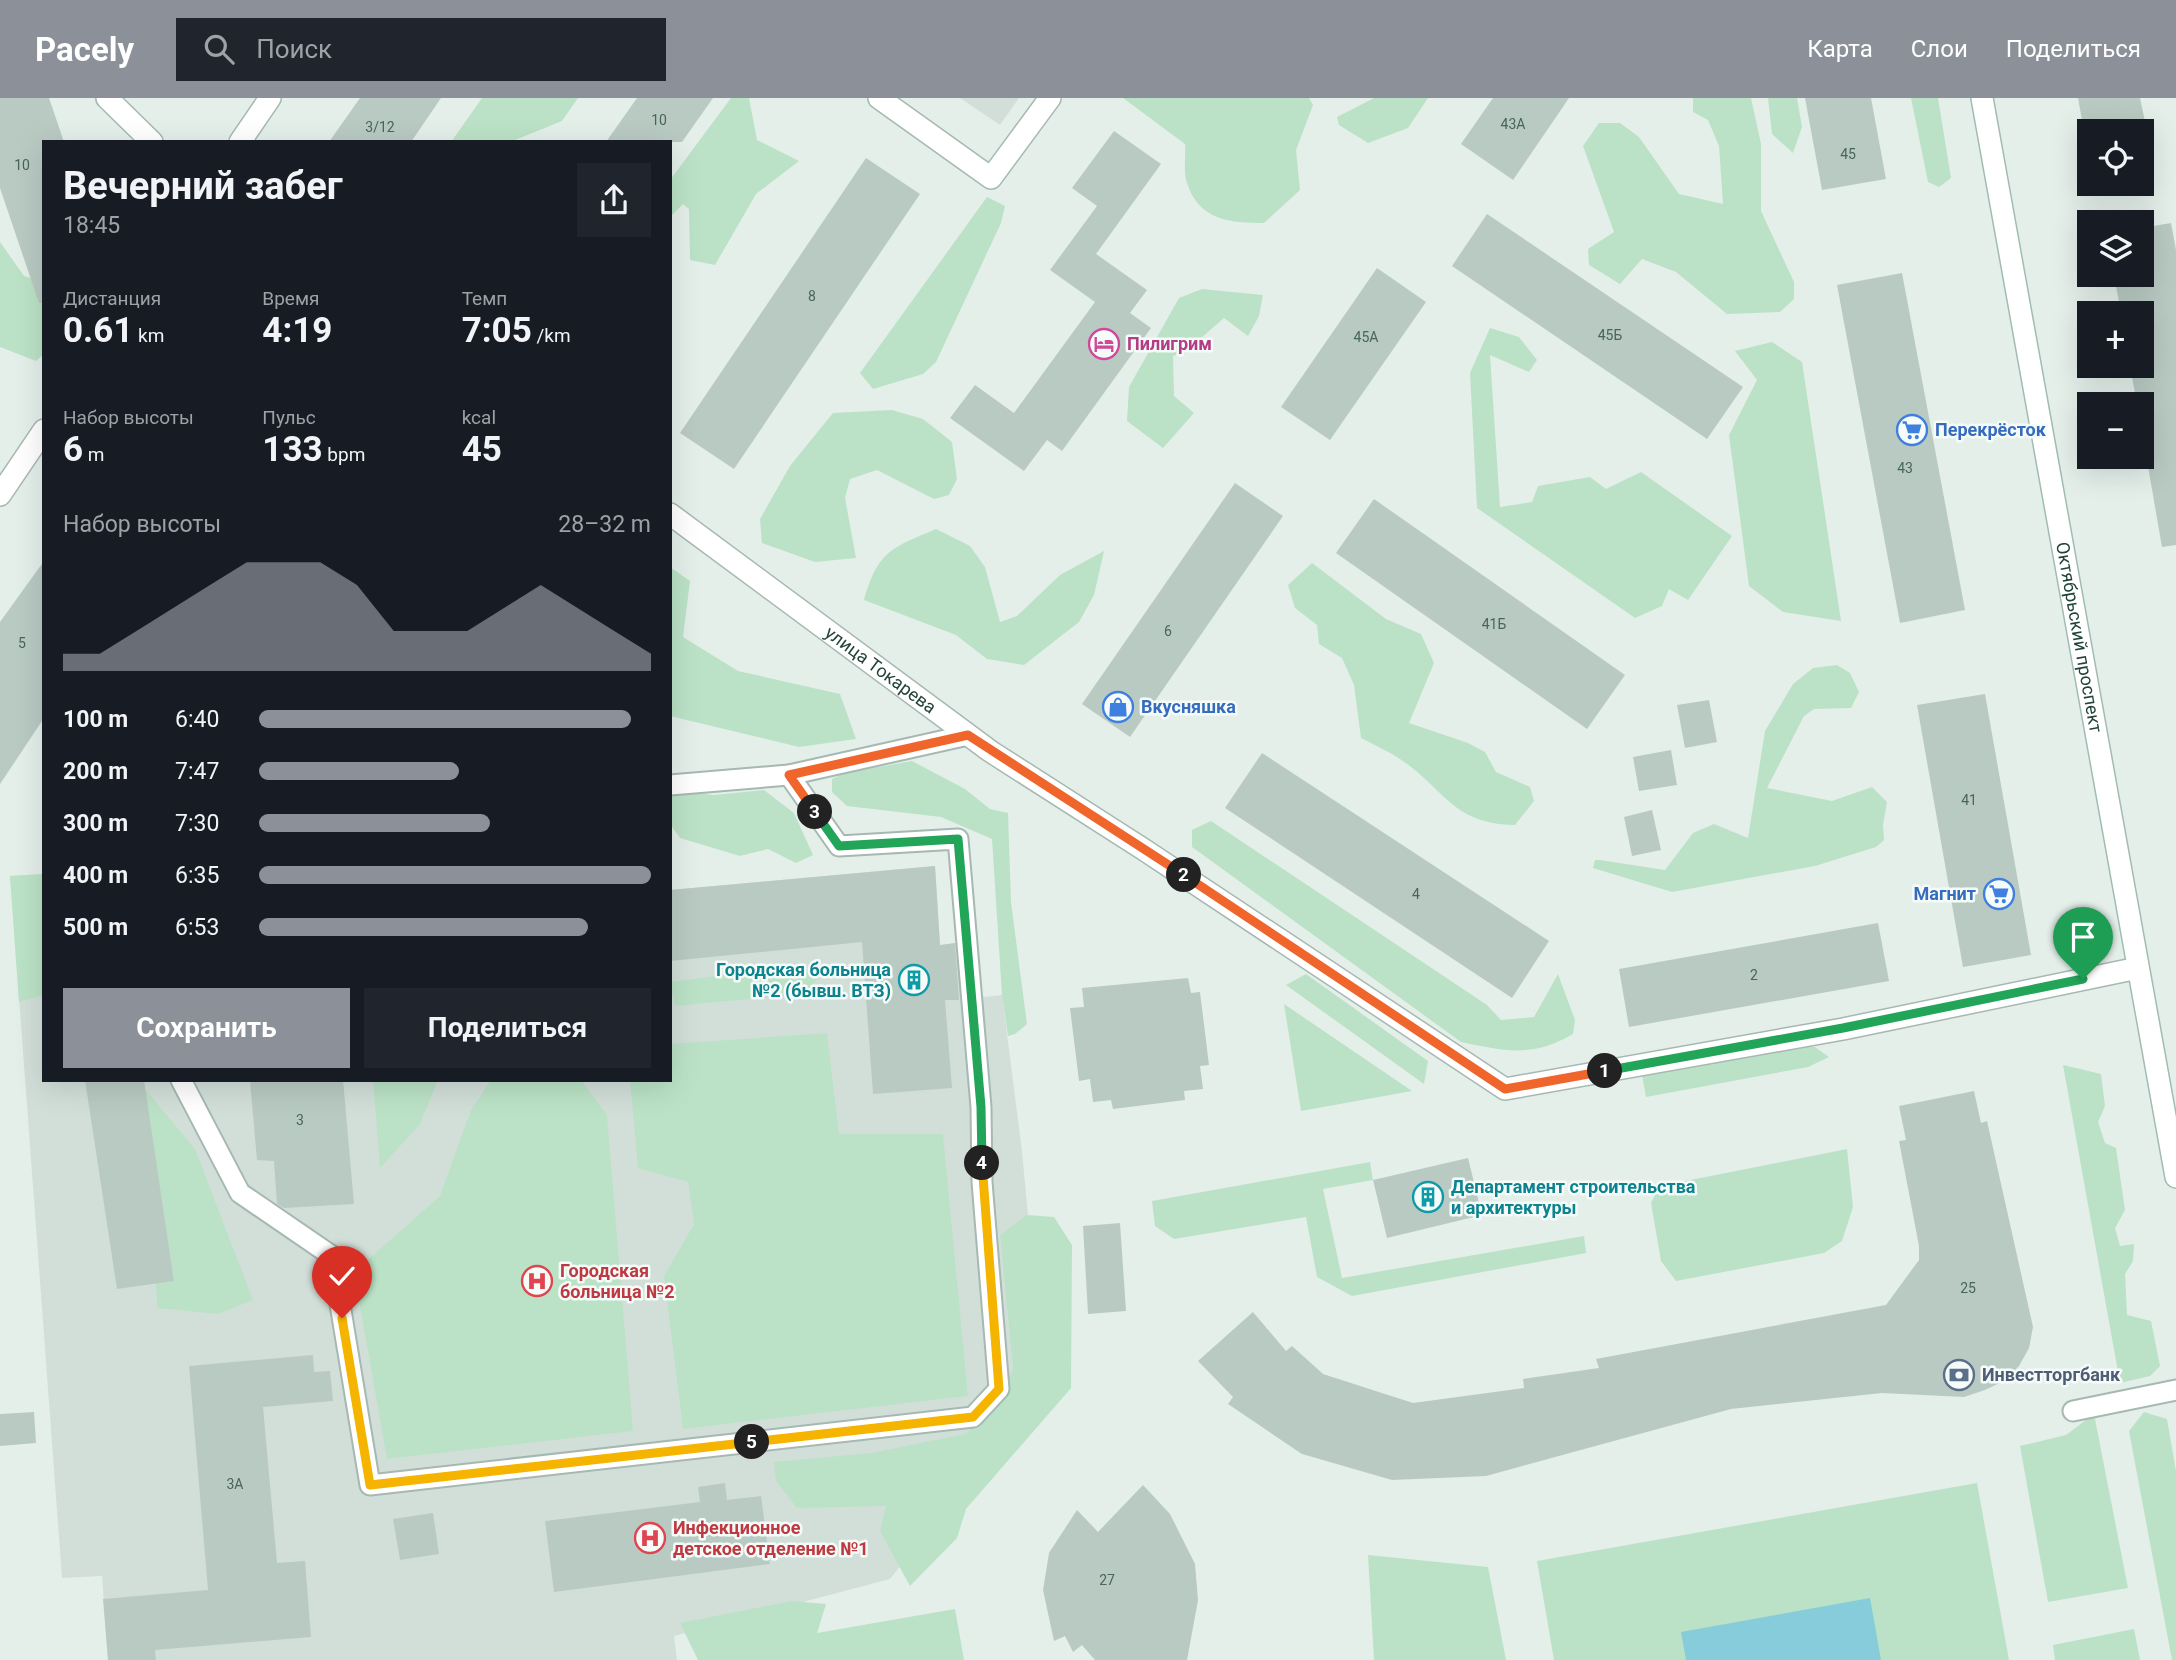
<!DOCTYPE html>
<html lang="ru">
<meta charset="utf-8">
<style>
:root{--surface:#171b24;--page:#20242c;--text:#f1f3f6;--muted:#9ea1a6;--accent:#8c9099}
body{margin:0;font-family:Roboto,sans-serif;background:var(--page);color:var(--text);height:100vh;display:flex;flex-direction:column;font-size:26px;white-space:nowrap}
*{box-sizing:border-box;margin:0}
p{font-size:23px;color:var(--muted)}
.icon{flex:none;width:38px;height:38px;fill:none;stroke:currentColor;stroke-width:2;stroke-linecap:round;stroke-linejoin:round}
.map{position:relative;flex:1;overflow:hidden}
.details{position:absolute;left:42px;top:42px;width:630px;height:942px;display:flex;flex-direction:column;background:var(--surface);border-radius:0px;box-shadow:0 7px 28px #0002}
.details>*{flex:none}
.buttons{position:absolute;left:2077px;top:21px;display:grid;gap:14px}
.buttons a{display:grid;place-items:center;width:77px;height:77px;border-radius:0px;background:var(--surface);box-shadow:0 7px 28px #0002;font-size:35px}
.pin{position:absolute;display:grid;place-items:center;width:60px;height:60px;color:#fff;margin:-72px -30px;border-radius:50% 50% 50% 0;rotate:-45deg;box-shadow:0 0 7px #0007}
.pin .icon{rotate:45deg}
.km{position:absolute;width:35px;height:35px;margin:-18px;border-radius:50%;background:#222;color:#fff;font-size:19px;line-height:35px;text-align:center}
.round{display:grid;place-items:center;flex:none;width:74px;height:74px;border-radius:0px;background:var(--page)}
.head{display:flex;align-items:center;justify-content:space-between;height:119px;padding:0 21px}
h1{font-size:38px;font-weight:700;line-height:52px}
.stats{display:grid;grid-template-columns:repeat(3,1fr);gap:10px;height:119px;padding:7px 21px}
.stats div{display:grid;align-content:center}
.stats b{font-size:35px;font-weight:700}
.stats small{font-size:19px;font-weight:400}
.stats p{font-size:19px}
.chart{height:196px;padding:14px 21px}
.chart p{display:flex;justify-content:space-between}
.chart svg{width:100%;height:126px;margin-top:7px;fill:var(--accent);opacity:.7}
.cta{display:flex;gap:14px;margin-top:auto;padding:14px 21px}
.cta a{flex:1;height:80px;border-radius:0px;background:var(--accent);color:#fff;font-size:28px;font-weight:700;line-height:80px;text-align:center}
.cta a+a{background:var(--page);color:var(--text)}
ul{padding:0 21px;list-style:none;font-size:23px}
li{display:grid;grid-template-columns:112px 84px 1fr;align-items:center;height:52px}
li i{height:18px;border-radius:9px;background:var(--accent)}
header{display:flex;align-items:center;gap:42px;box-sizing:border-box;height:98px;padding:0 35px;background:var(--accent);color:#fff}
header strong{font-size:33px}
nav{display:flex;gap:38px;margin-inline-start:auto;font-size:24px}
.search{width:490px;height:63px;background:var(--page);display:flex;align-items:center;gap:18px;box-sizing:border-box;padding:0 24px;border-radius:0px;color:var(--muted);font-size:26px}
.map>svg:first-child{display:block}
.built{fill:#d2dfd9}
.green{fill:#bbe2c6}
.water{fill:#86ccda}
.building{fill:#b9cac3}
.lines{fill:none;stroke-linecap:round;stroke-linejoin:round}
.service-casing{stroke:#a6b8b2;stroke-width:23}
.minor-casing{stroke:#a6b8b2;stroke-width:24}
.secondary-casing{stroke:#a1bcb3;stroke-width:24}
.service{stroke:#fff;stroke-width:19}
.minor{stroke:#fff;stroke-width:21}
.secondary{stroke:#fff;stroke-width:21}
.split-1-casing{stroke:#fff;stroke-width:14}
.split-2-casing{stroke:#fff;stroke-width:14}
.split-3-casing{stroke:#fff;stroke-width:14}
.split-4-casing{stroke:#fff;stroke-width:14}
.split-5-casing{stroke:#fff;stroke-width:14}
.split-6-casing{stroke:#fff;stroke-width:14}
.split-1{stroke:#22a559;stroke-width:9}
.split-2{stroke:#f0652b;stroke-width:9}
.split-3{stroke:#f0652b;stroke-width:9}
.split-4{stroke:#22a559;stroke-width:9}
.split-5{stroke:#f5b400;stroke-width:9}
.split-6{stroke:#f5b400;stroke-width:9}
.labels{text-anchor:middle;stroke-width:5;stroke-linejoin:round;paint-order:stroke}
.number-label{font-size:14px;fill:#47655c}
.hotel-label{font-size:18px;font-weight:bold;fill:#b23c85;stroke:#f5fbf8;text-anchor:start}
.shop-label{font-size:18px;font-weight:bold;fill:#366cbe;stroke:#f5fbf8;text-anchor:start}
.street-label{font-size:18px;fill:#21433a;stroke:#f5fbf8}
.culture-label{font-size:18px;font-weight:bold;fill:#0d838f;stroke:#f5fbf8;text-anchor:end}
.health-label{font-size:18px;font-weight:bold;fill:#be3a42;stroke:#f5fbf8;text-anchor:start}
.service-label{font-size:18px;font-weight:bold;fill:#4e5e75;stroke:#f5fbf8;text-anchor:start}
</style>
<header>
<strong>Pacely</strong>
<div class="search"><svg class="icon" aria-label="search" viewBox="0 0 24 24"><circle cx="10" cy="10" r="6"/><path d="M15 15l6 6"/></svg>Поиск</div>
<nav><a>Карта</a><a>Слои</a><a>Поделиться</a></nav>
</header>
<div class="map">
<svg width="2176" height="1562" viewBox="0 0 2176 1562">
<rect width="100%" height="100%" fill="#e4efea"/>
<g class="built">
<polygon points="960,0 1019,0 1000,27"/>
<polygon points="935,768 940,847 960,845 965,901 1002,897 1022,1053 1044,1289 890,1481 674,1538 677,1562 108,1562 102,1478 62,1480 10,778 44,776 44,982 670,982 670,792"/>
</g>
<g class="green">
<polygon points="482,0 578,0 562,23 510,44 451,44"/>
<polygon points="731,0 749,0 757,42 799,63 756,96 715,167 690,162 689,111 683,106 670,119 670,82"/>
<path d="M1123 0H1309L1313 7 1296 52 1300 92 1264 125C1231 125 1199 123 1187 85 1183 74 1186 58 1185 46Z"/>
<polygon points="1374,0 1428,0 1408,30 1368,45 1339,27 1337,19"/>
<polygon points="1693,0 1751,0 1761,46 1761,113 1794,184 1794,201 1780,214 1727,216 1676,174 1642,161 1620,186 1589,167 1588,151 1614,134 1583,48 1599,25 1620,25 1639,39 1679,96 1723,106 1719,48 1708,22 1693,14"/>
<polygon points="1768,0 1797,0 1802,29 1793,55 1772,36"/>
<polygon points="1911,0 1938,0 1951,80 1939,89 1928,84"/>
<polygon points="987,99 1005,108 1001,125 936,264 923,276 873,291 860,275"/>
<polygon points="0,144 24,178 44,184 44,256 36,263 0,249"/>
<polygon points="1202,191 1263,197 1259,218 1248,238 1224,220 1185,254 1173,258 1174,298 1194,315 1163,350 1127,323 1129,289 1179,200"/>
<polygon points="1490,230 1519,239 1537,262 1529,274 1490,257 1500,409 1532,404 1538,388 1590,379 1606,391 1641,374 1732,438 1688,502 1669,491 1662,508 1635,520 1477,410 1470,275"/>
<polygon points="1772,244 1802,264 1841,523 1783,514 1749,488 1729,337 1757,282 1735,253"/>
<polygon points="892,312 923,321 952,344 957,381 949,397 934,401 877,372 850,381 845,400 856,460 815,464 762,445 760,421 790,368 833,315"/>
<path d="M936 431 970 448 985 469 1000 524 1017 518 1060 477 1104 453 1094 497 1079 524 1024 567 987 561 956 537 864 502C878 453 891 450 936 431Z"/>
<path d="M1312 465 1386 521 1421 536 1434 565 1409 625 1468 645 1485 654 1496 674 1530 689 1534 703 1515 727C1452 726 1445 691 1400 661 1388 653 1374 647 1361 640L1354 587 1342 560 1319 546 1317 527 1295 510 1288 487Z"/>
<polygon points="670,469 690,483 683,539 738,573 840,596 856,641 799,649 670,618"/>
<polygon points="1837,567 1850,575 1859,594 1851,610 1814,611 1804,618 1767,690 1832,703 1872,689 1887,704 1883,727 1884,742 1876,749 1815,768 1672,794 1593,770 1595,762 1600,762 1665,772 1693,735 1714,726 1748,740 1765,633 1793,586 1813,570"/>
<polygon points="912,663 965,691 990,711 1008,715 1011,804 1027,926 1015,936 1008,938 1002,897 992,741 941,719 847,708 832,694 832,681 845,675"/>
<polygon points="670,691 714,697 764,692 794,715 813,757 796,765 768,751 740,758 680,740 670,726"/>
<path d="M1211 723 1487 907 1501 922 1534 919 1558 876 1575 922 1573 936C1532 960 1504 953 1461 944L1192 749V732Z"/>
<polygon points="44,776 44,897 19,904 10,778"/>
<polygon points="790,868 823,874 804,896 675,908 670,884"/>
<polygon points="1306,876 1428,963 1424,986 1286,887"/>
<polygon points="1284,906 1412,993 1301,1013"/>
<polygon points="827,935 839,1036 943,1036 968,1298 683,1331 664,1178 694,1126 688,1084 638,1070 630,982 670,982 670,946"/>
<polygon points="1787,948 1815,949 1829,959 1808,969 1646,999 1642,977"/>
<polygon points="2063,967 2101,976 2105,1008 2098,1024 2105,1045 2116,1050 2125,1112 2115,1130 2120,1148 2134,1146 2133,1163 2125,1176 2127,1217 2151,1223 2160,1268 2150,1278 2120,1285"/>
<polygon points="373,982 438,982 420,1026 380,1070"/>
<polygon points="491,982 581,982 607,1017 633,1333 387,1361 354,1174 440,1098 471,1012"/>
<polygon points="145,991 195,1051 253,1202 218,1216 157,1210 156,1185 174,1182"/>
<polygon points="1847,1051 1853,1109 1842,1143 1824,1155 1676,1183 1661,1163 1651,1105 1660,1088"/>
<polygon points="1370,1064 1373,1082 1323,1091 1342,1180 1584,1138 1586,1155 1352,1198 1317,1179 1306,1119 1174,1141 1155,1128 1152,1103"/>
<polygon points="1027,1117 1054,1119 1072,1147 1071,1290 966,1411 957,1440 910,1488 880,1433 886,1408 797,1410 776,1383 774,1364 871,1355 965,1336 1002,1300 1013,1270 1000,1137"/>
<polygon points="2144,1314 2167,1321 2176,1373 2176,1562 2172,1562 2129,1333"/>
<polygon points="2094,1316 2128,1490 2048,1504 2020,1348 2066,1337"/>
<polygon points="1977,1385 2009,1562 1554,1562 1537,1463"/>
<polygon points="1368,1457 1488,1469 1506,1562 1374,1562"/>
<polygon points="792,1503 826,1506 817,1535 955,1511 964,1562 698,1562 680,1525"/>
<polygon points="2134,1531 2140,1562 2055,1562 2053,1547"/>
</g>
<polygon class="water" points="1870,1500 1881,1562 1686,1562 1681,1534"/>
<g class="building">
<polygon points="0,0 49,0 64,44 44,44 44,205 39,205 0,90"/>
<polygon points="360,0 441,0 411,44 329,44"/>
<polygon points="637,0 713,0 682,44 606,44"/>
<polygon points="1493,0 1569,0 1513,82 1461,46"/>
<polygon points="1805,0 1871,0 1886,81 1822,92"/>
<polygon points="2078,0 2140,0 2147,33 2084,33"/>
<polygon points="1114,33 1161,66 1096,156 1147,192 1130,215 1151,230 1062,353 1047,342 1024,373 950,320 975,287 1014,315 1095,204 1050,172 1097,108 1072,90"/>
<polygon points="866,60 920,96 734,371 680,335"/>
<polygon points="1487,116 1743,289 1707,341 1452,168"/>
<polygon points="2171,125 2176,152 2176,447 2162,449 2142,334 2142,306 2137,306 2130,268 2142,268 2142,215 2121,215 2114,177 2142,177 2142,130"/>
<polygon points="1377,170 1426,204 1330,342 1281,309"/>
<polygon points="1902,175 1965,512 1900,525 1837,187"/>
<polygon points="1235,385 1283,418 1130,639 1082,606"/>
<polygon points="1374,401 1625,577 1587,631 1336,455"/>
<polygon points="44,463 44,620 0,686 0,524"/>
<polygon points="1985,596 2031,857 1963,869 1917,607"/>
<polygon points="1709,602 1717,644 1685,650 1677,607"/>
<polygon points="1671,652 1677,687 1639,693 1633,659"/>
<polygon points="1262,655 1549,843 1512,900 1225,710"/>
<polygon points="1652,712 1661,752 1632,758 1624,719"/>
<polygon points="935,768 940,847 955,845 959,902 945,902 952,990 873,996 862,844 670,863 670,792"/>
<polygon points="1878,825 1889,883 1629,929 1619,871"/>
<polygon points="1188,880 1191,895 1200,894 1209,967 1200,968 1203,991 1184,993 1185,1002 1113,1011 1111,1002 1093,1004 1090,981 1079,983 1070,910 1084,909 1082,890"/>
<polygon points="85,982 144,982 174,1183 117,1191"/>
<polygon points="343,982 354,1106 284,1110 277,1106 274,1063 257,1062 250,983"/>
<polygon points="1974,993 1981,1025 1987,1023 2033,1229 2029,1250 2019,1268 2004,1283 1985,1292 1964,1299 1882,1295 1731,1311 1486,1378 1392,1382 1302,1356 1228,1306 1233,1299 1198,1263 1253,1214 1286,1253 1292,1248 1323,1276 1413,1305 1524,1290 1523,1281 1599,1270 1596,1261 1886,1207 1919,1162 1919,1148 1899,1043 1906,1042 1899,1008"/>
<polygon points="1468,1060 1482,1117 1387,1140 1373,1082"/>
<polygon points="1120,1125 1126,1213 1088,1216 1083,1128"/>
<polygon points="313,1257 314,1274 330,1273 333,1303 263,1309 277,1465 305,1463 311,1539 155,1552 156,1562 108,1562 103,1501 208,1492 189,1268"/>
<polygon points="34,1314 36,1345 0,1348 0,1316"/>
<polygon points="725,1385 727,1402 761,1398 770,1466 554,1494 545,1423 700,1404 698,1389"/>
<polygon points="1143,1387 1170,1416 1195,1466 1198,1502 1187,1562 1095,1562 1082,1547 1073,1554 1065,1538 1054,1543 1043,1492 1049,1455 1077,1412 1098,1434"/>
<polygon points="433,1415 439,1456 400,1462 393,1421"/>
</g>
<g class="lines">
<g class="service-casing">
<g id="service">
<polyline points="670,687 789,677 968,637"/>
<polyline points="181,982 240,1095 332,1158 370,1387 973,1319 999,1291 982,1084 981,1009 958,741 839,748 789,677"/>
<polyline points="2073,1313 2176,1292"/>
</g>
</g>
<g class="minor-casing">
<g id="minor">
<polyline points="107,0 152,44"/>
<polyline points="879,0 991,80 1050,0"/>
<polyline points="240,44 270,0"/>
<polyline points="0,397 44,332"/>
<path id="s1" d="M670 416 990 653 1143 751 1505 991 1843 931 2138 870"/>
</g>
</g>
<g class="secondary-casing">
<g id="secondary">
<path id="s2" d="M1982 0 2176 1079"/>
</g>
</g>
<use href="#service" class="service"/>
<use href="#minor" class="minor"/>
<use href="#secondary" class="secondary"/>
</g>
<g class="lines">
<g class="split-1-casing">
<polyline id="split-1" points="1605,973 1843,930 2083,881"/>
</g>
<g class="split-2-casing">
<polyline id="split-2" points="1184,777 1505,991 1605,973"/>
</g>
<g class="split-3-casing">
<polyline id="split-3" points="815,714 789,677 968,637 1184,777"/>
</g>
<g class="split-4-casing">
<polyline id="split-4" points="815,714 839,748 958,741 981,1009 982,1065"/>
</g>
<g class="split-5-casing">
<polyline id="split-5" points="752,1344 973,1319 999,1291 982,1065"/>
</g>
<g class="split-6-casing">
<polyline id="split-6" points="342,1220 370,1387 752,1344"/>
</g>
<use href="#split-1" class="split-1"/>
<use href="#split-2" class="split-2"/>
<use href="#split-3" class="split-3"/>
<use href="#split-4" class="split-4"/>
<use href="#split-5" class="split-5"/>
<use href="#split-6" class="split-6"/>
</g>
<defs>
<g id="hotel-ring" transform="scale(1.575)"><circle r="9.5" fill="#f5fbf8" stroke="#d1479c" stroke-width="1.5"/><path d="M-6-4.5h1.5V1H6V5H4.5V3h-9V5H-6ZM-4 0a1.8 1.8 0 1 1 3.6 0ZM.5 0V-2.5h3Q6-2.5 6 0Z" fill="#d1479c"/></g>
<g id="supermarket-ring" transform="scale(1.575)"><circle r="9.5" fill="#f5fbf8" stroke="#3f7fe0" stroke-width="1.5"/><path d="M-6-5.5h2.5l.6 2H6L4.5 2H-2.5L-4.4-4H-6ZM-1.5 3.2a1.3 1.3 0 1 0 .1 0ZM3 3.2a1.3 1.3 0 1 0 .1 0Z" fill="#3f7fe0"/></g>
<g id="shop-ring" transform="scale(1.575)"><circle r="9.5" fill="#f5fbf8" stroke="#3f7fe0" stroke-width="1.5"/><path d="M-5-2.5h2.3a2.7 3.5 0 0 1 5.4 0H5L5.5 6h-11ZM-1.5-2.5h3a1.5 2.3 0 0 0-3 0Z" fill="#3f7fe0"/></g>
<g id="building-ring" transform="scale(1.575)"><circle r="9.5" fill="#f5fbf8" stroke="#0f9aa8" stroke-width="1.5"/><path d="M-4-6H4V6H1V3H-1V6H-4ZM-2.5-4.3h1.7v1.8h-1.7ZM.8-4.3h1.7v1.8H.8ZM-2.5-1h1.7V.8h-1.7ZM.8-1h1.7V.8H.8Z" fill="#0f9aa8"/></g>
<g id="hospital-ring" transform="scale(1.575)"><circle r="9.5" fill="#f5fbf8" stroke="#e0444e" stroke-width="1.5"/><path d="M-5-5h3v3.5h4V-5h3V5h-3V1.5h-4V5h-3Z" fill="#e0444e"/></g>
<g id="bank-ring" transform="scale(1.575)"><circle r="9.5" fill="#f5fbf8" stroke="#5c6f8a" stroke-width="1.5"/><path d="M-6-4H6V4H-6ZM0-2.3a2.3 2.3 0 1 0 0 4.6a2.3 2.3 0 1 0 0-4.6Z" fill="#5c6f8a"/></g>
</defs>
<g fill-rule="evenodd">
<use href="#hotel-ring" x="1104" y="246"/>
<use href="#supermarket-ring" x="1912" y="332"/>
<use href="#shop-ring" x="1118" y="609"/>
<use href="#supermarket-ring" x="1999" y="796"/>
<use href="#building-ring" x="914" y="882"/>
<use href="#building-ring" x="1428" y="1099"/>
<use href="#hospital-ring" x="537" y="1183"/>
<use href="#bank-ring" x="1959" y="1277"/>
<use href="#hospital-ring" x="650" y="1440"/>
</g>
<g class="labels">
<g class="number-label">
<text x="659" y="27">10</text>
<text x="1513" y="31">43А</text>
<text x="380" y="34">3/12</text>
<text x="1848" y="61">45</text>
<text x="22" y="72">10</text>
<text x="812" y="203">8</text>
<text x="1610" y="242">45Б</text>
<text x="1366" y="244">45А</text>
<text x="1905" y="375">43</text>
<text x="1494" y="531">41Б</text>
<text x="1168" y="538">6</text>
<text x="22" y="550">5</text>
<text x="1969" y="707">41</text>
<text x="1416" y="801">4</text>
<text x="1754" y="882">2</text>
<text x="300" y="1027">3</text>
<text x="1968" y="1195">25</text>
<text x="235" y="1391">3А</text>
<text x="1107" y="1487">27</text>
</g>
<g class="hotel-label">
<text x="1127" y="252">Пилигрим</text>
</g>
<g class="shop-label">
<text x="1935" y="338">Перекрёсток</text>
<text x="1141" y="615">Вкусняшка</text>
<text x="1976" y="802" text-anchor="end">Магнит</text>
</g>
<g class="street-label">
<text dy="6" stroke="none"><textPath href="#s2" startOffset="548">Октябрьский проспект</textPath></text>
<text dy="6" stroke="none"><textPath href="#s1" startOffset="262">улица Токарева</textPath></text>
</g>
<g class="culture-label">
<text x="891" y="878">Городская больница<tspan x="891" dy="21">№2 (бывш. ВТЗ)</tspan></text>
<text x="1451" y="1095" text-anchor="start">Департамент строительства<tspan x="1451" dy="21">и архитектуры</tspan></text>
</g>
<g class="health-label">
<text x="560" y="1179">Городская<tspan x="560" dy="21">больница №2</tspan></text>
<text x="673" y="1436">Инфекционное<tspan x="673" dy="21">детское отделение №1</tspan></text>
</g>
<g class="service-label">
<text x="1982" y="1283">Инвестторгбанк</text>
</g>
</g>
</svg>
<div class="buttons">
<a><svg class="icon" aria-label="locate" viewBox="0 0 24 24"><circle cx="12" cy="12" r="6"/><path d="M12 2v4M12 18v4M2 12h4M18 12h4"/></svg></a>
<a><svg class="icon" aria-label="layers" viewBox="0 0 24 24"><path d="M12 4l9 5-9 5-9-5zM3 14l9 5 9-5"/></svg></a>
<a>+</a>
<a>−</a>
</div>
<div class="pin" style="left:2083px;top:881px;background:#1e9e55"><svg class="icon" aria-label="arrive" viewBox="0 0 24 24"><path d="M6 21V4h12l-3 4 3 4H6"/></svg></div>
<div class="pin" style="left:342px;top:1220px;background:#d93025"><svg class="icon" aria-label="check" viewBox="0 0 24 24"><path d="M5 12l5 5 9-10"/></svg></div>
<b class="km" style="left:1605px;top:973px">1</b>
<b class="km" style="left:1184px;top:777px">2</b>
<b class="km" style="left:815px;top:714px">3</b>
<b class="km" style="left:982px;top:1065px">4</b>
<b class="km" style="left:752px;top:1344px">5</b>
<section class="details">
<div class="head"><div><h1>Вечерний забег</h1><p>18:45</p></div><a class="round"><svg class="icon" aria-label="share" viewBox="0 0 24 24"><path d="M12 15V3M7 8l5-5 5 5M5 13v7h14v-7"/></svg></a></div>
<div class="stats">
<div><p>Дистанция</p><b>0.61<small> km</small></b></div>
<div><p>Время</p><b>4:19</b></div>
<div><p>Темп</p><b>7:05<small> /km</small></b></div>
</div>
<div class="stats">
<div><p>Набор высоты</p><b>6<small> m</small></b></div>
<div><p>Пульс</p><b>133<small> bpm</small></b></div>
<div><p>kcal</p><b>45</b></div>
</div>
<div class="chart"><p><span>Набор высоты</span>28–32 m</p>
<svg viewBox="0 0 160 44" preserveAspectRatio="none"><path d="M0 44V38L10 38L20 30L30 22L40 14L50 6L60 6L70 6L80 14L90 30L100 30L110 30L120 22L130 14L140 22L150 30L160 38V44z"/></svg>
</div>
<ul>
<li><b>100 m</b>6:40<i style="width:95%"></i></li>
<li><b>200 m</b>7:47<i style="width:51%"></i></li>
<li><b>300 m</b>7:30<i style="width:59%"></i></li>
<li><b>400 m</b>6:35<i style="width:100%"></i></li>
<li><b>500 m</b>6:53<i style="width:84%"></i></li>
</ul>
<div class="cta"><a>Сохранить</a><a>Поделиться</a></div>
</section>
</div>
